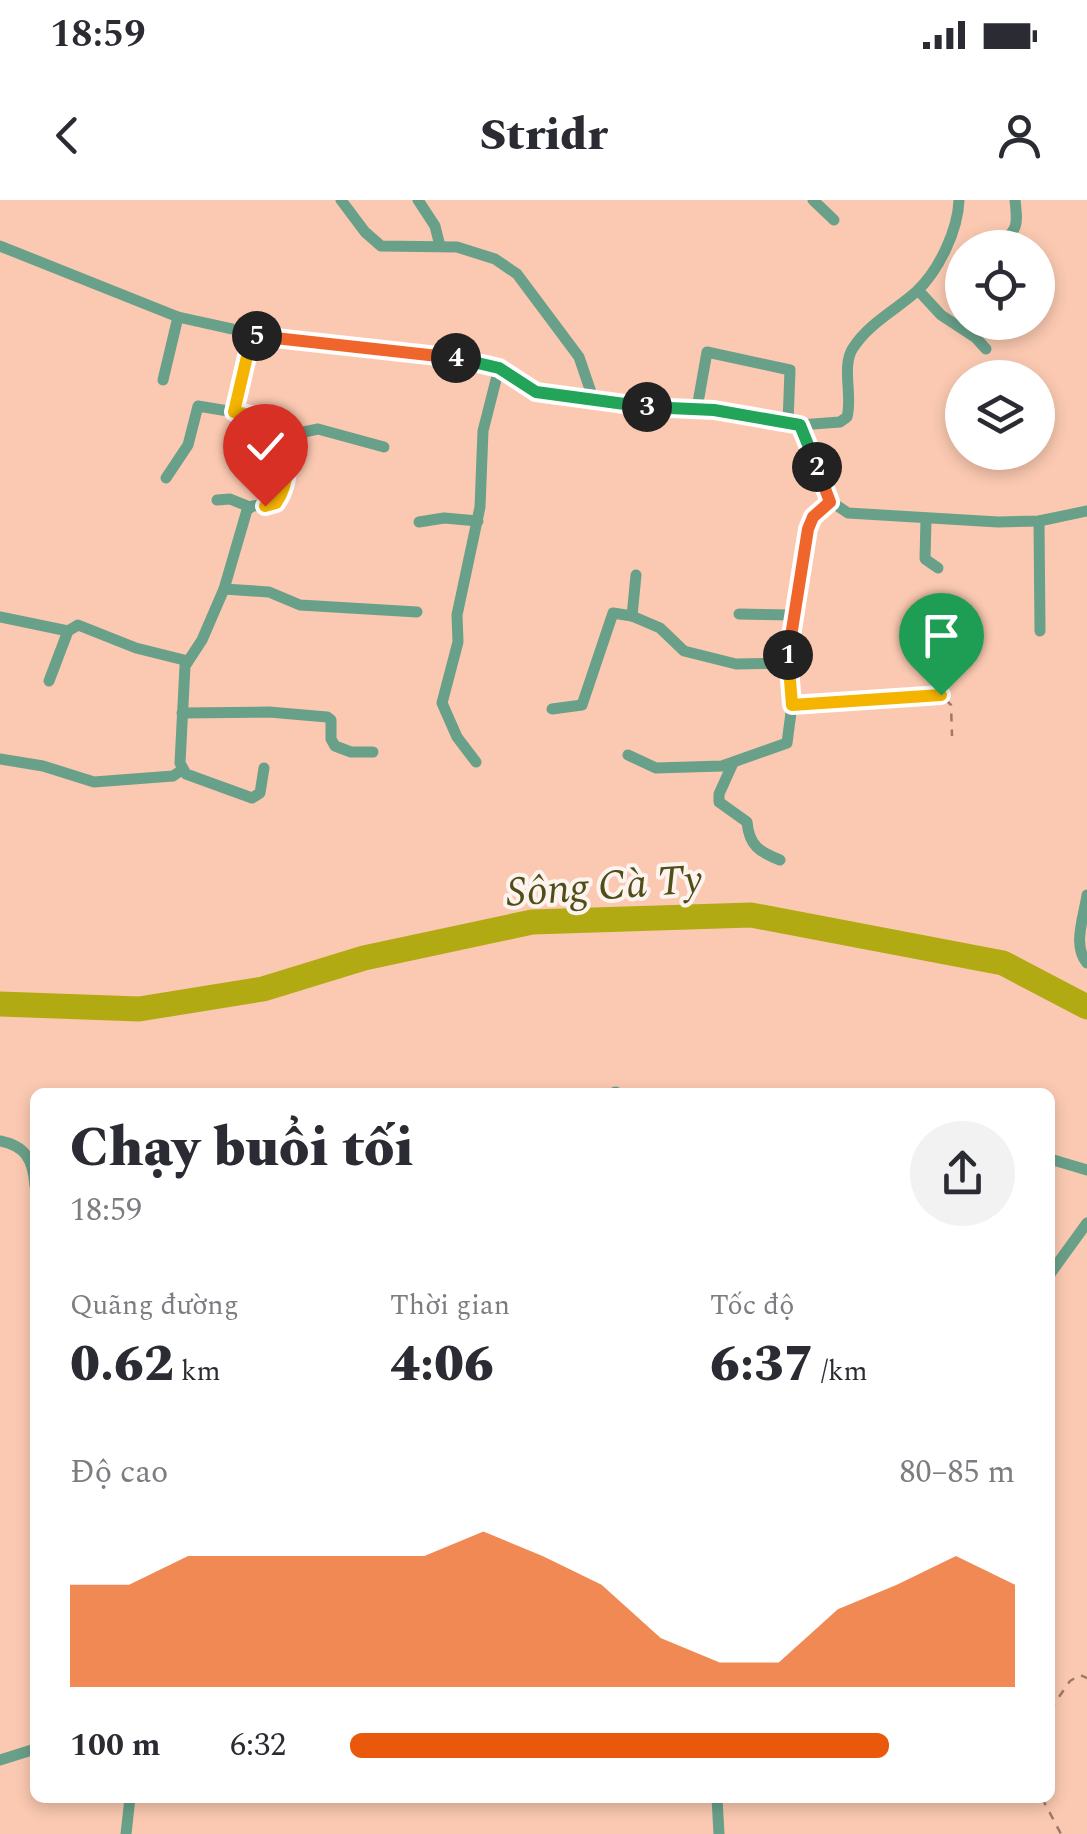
<!DOCTYPE html>
<html lang="vi">
<meta charset="utf-8">
<style>
:root{--surface:#fff;--page:#f2f2f3;--text:#2b2b33;--muted:#7c7c81;--accent:#ea580c}
body{margin:0;font-family:Spectral,serif;background:var(--page);color:var(--text);height:100vh;display:flex;flex-direction:column;font-size:38px;white-space:nowrap}
*{box-sizing:border-box;margin:0}
p{font-size:32px;color:var(--muted)}
.icon{flex:none;width:55px;height:55px;fill:none;stroke:currentColor;stroke-width:2;stroke-linecap:round;stroke-linejoin:round}
.map{position:relative;flex:1;overflow:hidden}
.drawer{position:absolute;left:30px;top:888px;width:1025px;height:715px;display:flex;flex-direction:column;background:var(--surface);border-radius:15px;box-shadow:0 5px 15px #0003}
.drawer>*{flex:none}
.fabs{position:absolute;left:945px;top:30px;display:grid;gap:20px}
.fabs a{display:grid;place-items:center;width:110px;height:110px;border-radius:50%;background:var(--surface);box-shadow:0 5px 15px #0003;font-size:50px}
.pin{position:absolute;display:grid;place-items:center;width:85px;height:85px;color:#fff;margin:-102px -42px;border-radius:50% 50% 50% 0;rotate:-45deg;box-shadow:0 0 10px #0007}
.pin .icon{rotate:45deg}
.km{position:absolute;width:50px;height:50px;margin:-25px;border-radius:50%;background:#222;color:#fff;font-size:28px;line-height:50px;text-align:center}
.round{display:grid;place-items:center;flex:none;width:105px;height:105px;border-radius:52px;background:var(--page)}
.summary{display:flex;align-items:center;justify-content:space-between;height:170px;padding:0 40px}
h1{font-size:55px;font-weight:800;line-height:75px}
.figures{display:grid;grid-template-columns:repeat(3,1fr);gap:15px;height:170px;padding:10px 40px}
.figures div{display:grid;align-content:center}
.figures b{font-size:50px;font-weight:800}
.figures small{font-size:28px;font-weight:400}
.figures p{font-size:28px}
.chart{height:280px;padding:20px 40px}
.chart p{display:flex;justify-content:space-between}
.chart svg{width:100%;height:180px;margin-top:10px;fill:var(--accent);opacity:.7}
ul{padding:0 40px;list-style:none;font-size:32px}
li{display:grid;grid-template-columns:160px 120px 1fr;align-items:center;height:75px}
li i{height:25px;border-radius:12px;background:var(--accent)}
.status{display:flex;justify-content:space-between;align-items:center;height:70px;padding:0 50px;background:var(--surface);direction:ltr}
.status svg{height:28px;fill:currentColor}
header{display:flex;justify-content:space-between;align-items:center;height:130px;padding:0 40px;background:var(--surface);font-size:45px;font-weight:800}
.map>svg:first-child{display:block}
.lines{fill:none;stroke-linecap:round;stroke-linejoin:round}
.river{stroke:#b2aa12;stroke-width:25}
.path{stroke:#a07868;stroke-width:2.5;stroke-dasharray:8 8;stroke-linecap:butt}
.street{stroke:#69a089;stroke-width:11}
.split-1-casing{stroke:#fff;stroke-width:20}
.split-2-casing{stroke:#fff;stroke-width:20}
.split-3-casing{stroke:#fff;stroke-width:20}
.split-4-casing{stroke:#fff;stroke-width:20}
.split-5-casing{stroke:#fff;stroke-width:20}
.split-6-casing{stroke:#fff;stroke-width:20}
.split-1{stroke:#f5b400;stroke-width:12}
.split-2{stroke:#f0652b;stroke-width:12}
.split-3{stroke:#22a559;stroke-width:12}
.split-4{stroke:#22a559;stroke-width:12}
.split-5{stroke:#f0652b;stroke-width:12}
.split-6{stroke:#f5b400;stroke-width:12}
.labels{text-anchor:middle;stroke-width:8;stroke-linejoin:round;paint-order:stroke}
.water-label{font-size:42px;font-style:italic;fill:#504d18;stroke:#fdf4f0}
</style>
<div class="status"><b>18:59</b><svg viewBox="0 0 49 12"><path d="M0 12V9h3v3zM5 12V6h3v6zM10 12V3h3v9zM15 12V0h3v12zM26 1h20v11H26zM47 4h2v5h-2z"/></svg></div>
<header><svg class="icon" aria-label="back" viewBox="0 0 24 24"><path d="M15 5l-7 7 7 7"/></svg>Stridr<svg class="icon" aria-label="person" viewBox="0 0 24 24"><circle cx="12" cy="8" r="4"/><path d="M4 21q1-7 8-7t8 7"/></svg></header>
<div class="map">
<svg width="1087" height="1634" viewBox="0 0 1087 1634">
<rect width="100%" height="100%" fill="#fbc9b1"/>
<g class="lines">
<polyline class="river" points="0,804 139,809 263,789 364,758 532,722 751,715 1003,763 1087,807"/>
<g class="path">
<polyline points="804,505 941,495 951,505 952,536"/>
<polyline points="1050,1510 1070,1481 1080,1475 1087,1478"/>
<polyline points="1042,1598 1061,1634"/>
</g>
<g class="street">
<polyline points="341,0 365,32 381,46 457,47 495,59 517,74 579,157 594,201"/>
<polyline points="418,0 435,26 440,46"/>
<polyline points="813,0 834,20"/>
<polyline points="0,46 178,117 282,140 462,158 486,163 530,190 557,196 637,206 714,210 800,225 827,299 848,313 998,322 1039,321 1087,311"/>
<path d="M999 48C1018 27 1018 27 1015 0"/>
<polyline points="918,90 941,115 976,138 986,149"/>
<path d="M252 135 234 212 275 219 283 223C288 249 292 281 276 303L253 306 247 310 224 389 202 440 185 466 180 563 186 574 252 598 260 593 264 568"/>
<polyline points="163,180 178,117"/>
<polyline points="697,208 707,152 790,170 788,223"/>
<path d="M800 225 840 222 847 217C853 197 841 166 853 148 869 123 896 110 917 91 939 70 958 30 959 0"/>
<polyline points="285,236 318,229 384,247"/>
<polyline points="166,278 188,245 198,206 234,212"/>
<polyline points="217,300 230,299 250,307"/>
<polyline points="926,319 925,359 938,368"/>
<polyline points="1039,321 1040,431"/>
<polyline points="419,322 444,318 478,321"/>
<polyline points="636,375 632,416 660,428 684,451 736,464 787,463"/>
<polyline points="224,389 269,392 300,405 417,412"/>
<polyline points="739,414 792,415"/>
<polyline points="0,417 68,431"/>
<polyline points="49,481 68,431 78,425 136,448 188,461"/>
<polyline points="552,509 582,505 613,413 632,416"/>
<polyline points="182,513 269,512 327,517 331,520 331,539 335,546 351,552 373,552"/>
<polyline points="628,555 656,568 722,566 787,543 792,505 787,463 792,415 810,321 830,303"/>
<polyline points="0,559 43,566 94,582 173,576 182,570"/>
<polyline points="476,562 457,537 442,503 458,442 457,415 480,307 483,231 499,168"/>
<path d="M733 563 719 594V602L747 622C749 645 759 652 780 660"/>
<path d="M1087 695C1084 716 1072 746 1087 763"/>
<polyline points="615,892 616,892"/>
<path d="M0 941C26 946 33 960 35 986"/>
<polyline points="1050,959 1087,970"/>
<polyline points="1050,1074 1087,1023"/>
<polyline points="0,1560 35,1549"/>
<polyline points="717,1598 719,1634"/>
<polyline points="126,1634 130,1598"/>
</g>
</g>
<g class="lines">
<g class="split-1-casing">
<polyline id="split-1" points="788,455 792,505 941,495"/>
</g>
<g class="split-2-casing">
<polyline id="split-2" points="788,455 808,329 813,317 830,302 817,267"/>
</g>
<g class="split-3-casing">
<polyline id="split-3" points="647,207 714,210 800,225 817,267"/>
</g>
<g class="split-4-casing">
<polyline id="split-4" points="456,158 499,168 536,192 647,207"/>
</g>
<g class="split-5-casing">
<polyline id="split-5" points="257,136 456,158"/>
</g>
<g class="split-6-casing">
<path id="split-6" d="M257 136 252 135 234 212 275 219 283 224C288 249 292 281 276 303L265 306"/>
</g>
<use href="#split-1" class="split-1"/>
<use href="#split-2" class="split-2"/>
<use href="#split-3" class="split-3"/>
<use href="#split-4" class="split-4"/>
<use href="#split-5" class="split-5"/>
<use href="#split-6" class="split-6"/>
</g>
<g class="labels">
<g class="water-label">
<text transform="translate(604 684) rotate(-4)" y="15">Sông Cà Ty</text>
</g>
</g>
</svg>
<div class="fabs">
<a><svg class="icon" aria-label="locate" viewBox="0 0 24 24"><circle cx="12" cy="12" r="6"/><path d="M12 2v4M12 18v4M2 12h4M18 12h4"/></svg></a>
<a><svg class="icon" aria-label="layers" viewBox="0 0 24 24"><path d="M12 4l9 5-9 5-9-5zM3 14l9 5 9-5"/></svg></a>
</div>
<div class="pin" style="left:941px;top:495px;background:#1e9e55"><svg class="icon" aria-label="arrive" viewBox="0 0 24 24"><path d="M6 21V4h12l-3 4 3 4H6"/></svg></div>
<div class="pin" style="left:265px;top:306px;background:#d93025"><svg class="icon" aria-label="check" viewBox="0 0 24 24"><path d="M5 12l5 5 9-10"/></svg></div>
<b class="km" style="left:788px;top:455px">1</b>
<b class="km" style="left:817px;top:267px">2</b>
<b class="km" style="left:647px;top:207px">3</b>
<b class="km" style="left:456px;top:158px">4</b>
<b class="km" style="left:257px;top:136px">5</b>
<section class="drawer">
<div class="summary"><div><h1>Chạy buổi tối</h1><p>18:59</p></div><a class="round"><svg class="icon" aria-label="share" viewBox="0 0 24 24"><path d="M12 15V3M7 8l5-5 5 5M5 13v7h14v-7"/></svg></a></div>
<div class="figures">
<div><p>Quãng đường</p><b>0.62<small> km</small></b></div>
<div><p>Thời gian</p><b>4:06</b></div>
<div><p>Tốc độ</p><b>6:37<small> /km</small></b></div>
</div>
<div class="chart"><p><span>Độ cao</span>80–85 m</p>
<svg viewBox="0 0 160 44" preserveAspectRatio="none"><path d="M0 44V19L10 19L20 12L30 12L40 12L50 12L60 12L70 6L80 12L90 19L100 32L110 38L120 38L130 25L140 19L150 12L160 19V44z"/></svg>
</div>
<ul>
<li><b>100 m</b>6:32<i style="width:81%"></i></li>
</ul>
</section>
</div>
